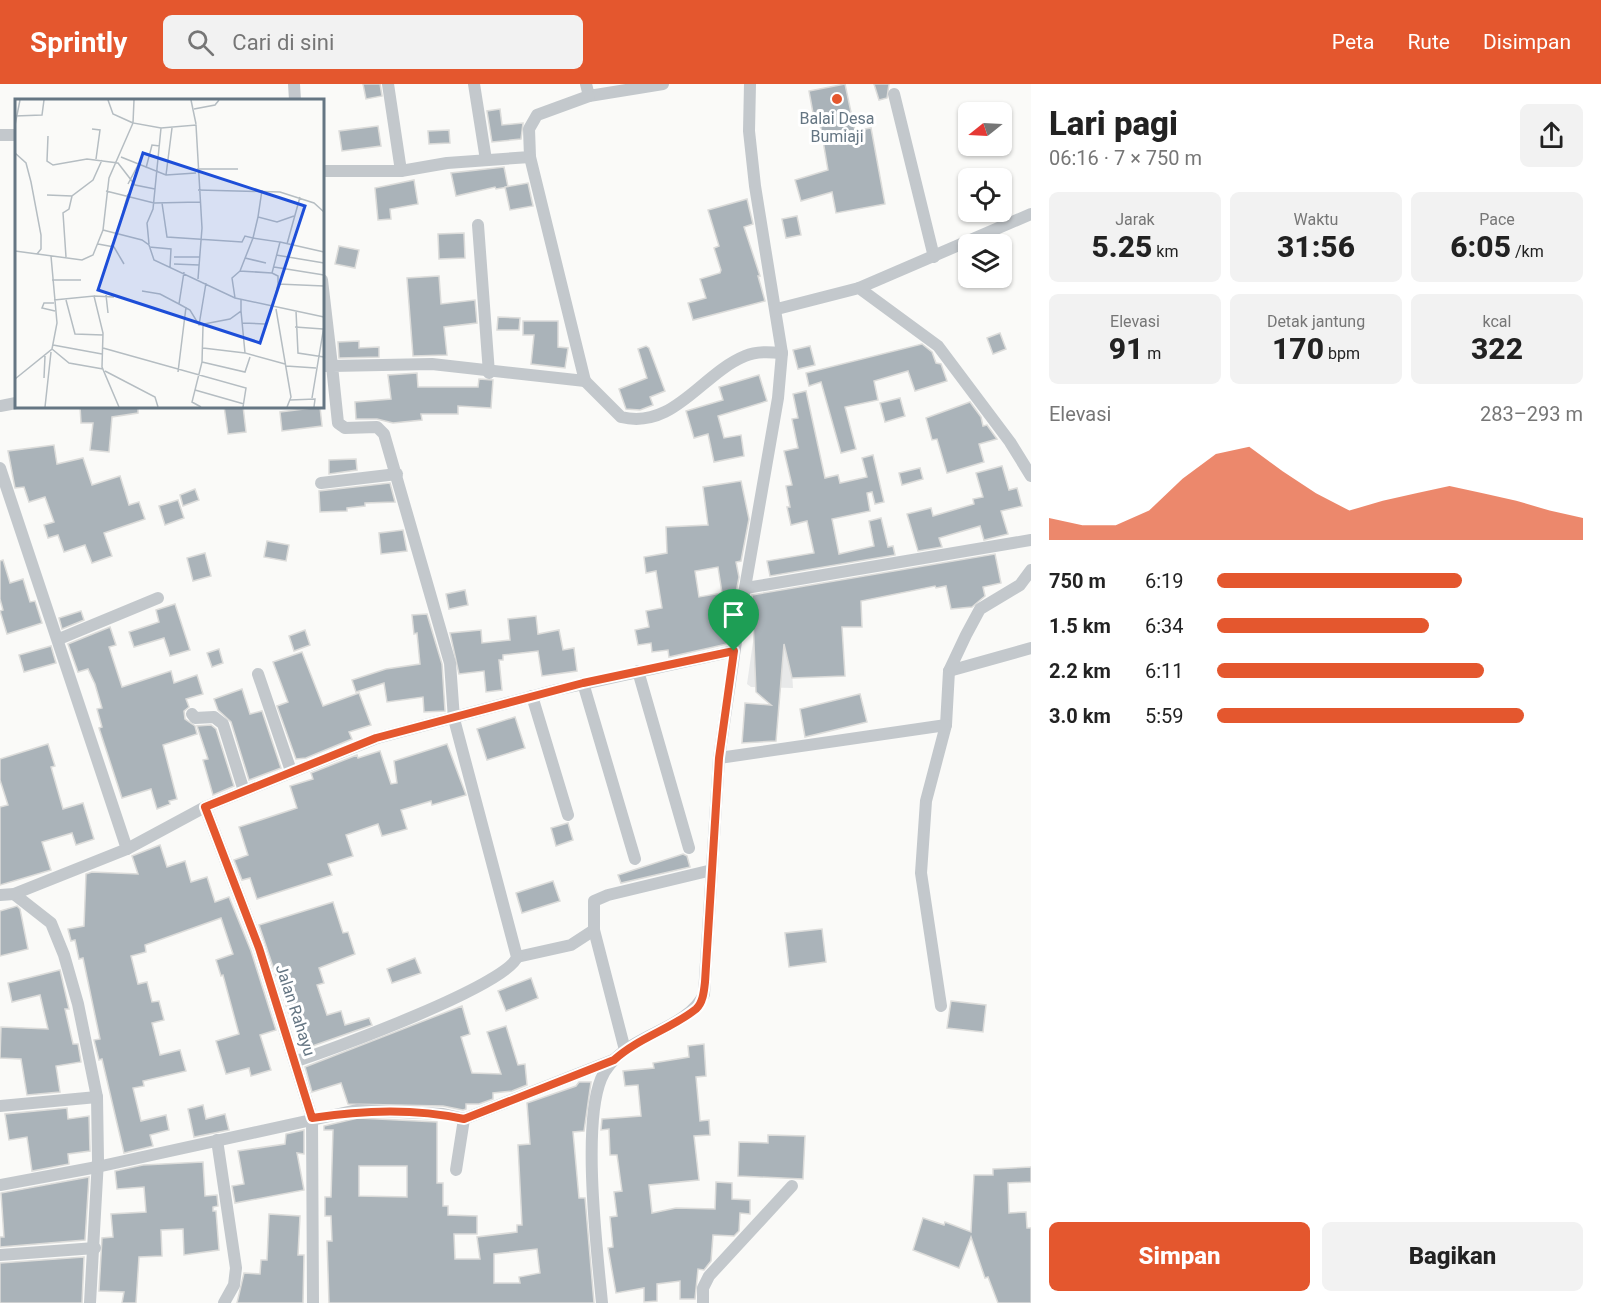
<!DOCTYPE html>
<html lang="id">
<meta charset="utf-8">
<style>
:root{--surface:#fff;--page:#f2f2f2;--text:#222;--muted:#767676;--accent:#e4572e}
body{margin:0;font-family:Roboto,sans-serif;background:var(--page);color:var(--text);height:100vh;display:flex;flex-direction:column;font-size:22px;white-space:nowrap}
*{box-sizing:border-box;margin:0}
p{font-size:20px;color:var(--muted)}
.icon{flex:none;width:33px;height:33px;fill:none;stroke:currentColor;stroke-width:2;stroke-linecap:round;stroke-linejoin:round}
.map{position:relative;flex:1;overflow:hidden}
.panel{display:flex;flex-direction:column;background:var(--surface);width:570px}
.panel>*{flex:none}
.needle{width:39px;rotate:252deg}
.buttons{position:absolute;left:958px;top:18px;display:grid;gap:12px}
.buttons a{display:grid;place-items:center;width:54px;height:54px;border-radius:9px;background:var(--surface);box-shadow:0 2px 4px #0004;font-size:30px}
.pin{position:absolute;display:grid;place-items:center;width:51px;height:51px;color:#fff;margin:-62px -26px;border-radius:50% 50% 50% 0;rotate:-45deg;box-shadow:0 0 6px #0007}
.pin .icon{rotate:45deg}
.round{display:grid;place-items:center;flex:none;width:63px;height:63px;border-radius:9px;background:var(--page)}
.headline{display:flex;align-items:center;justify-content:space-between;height:102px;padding:0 18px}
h1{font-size:33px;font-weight:800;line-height:45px}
.stats{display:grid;grid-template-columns:repeat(3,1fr);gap:9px;height:102px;padding:6px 18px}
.stats div{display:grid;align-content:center;border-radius:9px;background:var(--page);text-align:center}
.stats b{font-size:30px;font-weight:800}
.stats small{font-size:16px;font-weight:400}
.stats p{font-size:16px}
.chart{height:168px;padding:12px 18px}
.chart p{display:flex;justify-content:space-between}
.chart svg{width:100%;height:108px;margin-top:6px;fill:var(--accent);opacity:.7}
.primary-button{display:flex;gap:12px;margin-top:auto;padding:12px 18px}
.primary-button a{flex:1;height:69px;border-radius:9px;background:var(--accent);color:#fff;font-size:24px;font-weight:800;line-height:69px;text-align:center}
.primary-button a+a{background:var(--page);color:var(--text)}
ul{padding:0 18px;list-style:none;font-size:20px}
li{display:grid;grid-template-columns:96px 72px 1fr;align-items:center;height:45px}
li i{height:15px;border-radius:8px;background:var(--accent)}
header{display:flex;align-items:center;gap:36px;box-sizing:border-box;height:84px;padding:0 30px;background:var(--accent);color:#fff}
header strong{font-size:28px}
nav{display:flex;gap:33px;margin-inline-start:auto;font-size:21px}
.search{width:420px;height:54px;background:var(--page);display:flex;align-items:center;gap:15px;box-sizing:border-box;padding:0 21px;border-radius:9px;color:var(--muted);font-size:22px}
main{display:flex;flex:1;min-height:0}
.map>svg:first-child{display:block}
.built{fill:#e8e9e9}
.building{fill:#aab3b9;stroke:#dcdcda;stroke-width:1.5;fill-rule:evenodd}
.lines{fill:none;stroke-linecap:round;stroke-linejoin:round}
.minor{stroke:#c3c8cc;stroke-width:12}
.route-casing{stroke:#fff;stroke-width:12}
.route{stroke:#e4572e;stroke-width:8}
.poi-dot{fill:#e4572e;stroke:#fff;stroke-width:2}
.labels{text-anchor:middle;stroke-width:6;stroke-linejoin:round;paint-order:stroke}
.poi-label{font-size:16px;fill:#657683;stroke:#fff}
.street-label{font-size:16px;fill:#657683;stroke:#fff}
.inset-road{fill:none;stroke:#b5bdc2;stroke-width:1.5}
.view{fill:#1d4ed8;fill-opacity:0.15;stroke:#1d4ed8;stroke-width:3}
.inset-edge{fill:none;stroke:#657683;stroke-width:3}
</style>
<header>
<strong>Sprintly</strong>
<div class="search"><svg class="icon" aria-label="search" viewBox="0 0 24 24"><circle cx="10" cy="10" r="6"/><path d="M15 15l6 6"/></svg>Cari di sini</div>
<nav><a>Peta</a><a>Rute</a><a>Disimpan</a></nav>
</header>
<main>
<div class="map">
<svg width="1031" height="1219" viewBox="0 0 1031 1219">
<rect width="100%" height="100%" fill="#fafaf8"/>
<polygon class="built" points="753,558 790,558 793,604 751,603 747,600"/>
<g class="building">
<polygon points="363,0 380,0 382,12 366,15"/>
<polygon points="845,0 855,47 871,44 885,120 836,129 832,108 801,117 795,96 828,86 820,39 815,40 809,7"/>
<polygon points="874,0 889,0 887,14 879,16"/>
<polygon points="500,25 502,41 523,39 521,55 492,58 487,27"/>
<polygon points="378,42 381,62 342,67 339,47"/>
<polygon points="449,46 450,59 429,60 428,47"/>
<polygon points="504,83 508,103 496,105 495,103 456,112 451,89"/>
<polygon points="414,96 418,120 390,125 391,135 378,136 375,104"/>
<polygon points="528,99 533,122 510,126 505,103"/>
<polygon points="747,115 753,140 744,143 760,192 758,192 765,217 693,236 688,219 706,214 700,195 720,189 721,186 714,164 719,162 708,126"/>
<polygon points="797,132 801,151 786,154 782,135"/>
<polygon points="464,149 465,174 439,175 438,150"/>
<polygon points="339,162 359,166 355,184 335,180"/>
<polygon points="439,192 441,220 475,216 477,239 444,243 447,271 413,272 407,194"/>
<polygon points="498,233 520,234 519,246 497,246"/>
<polygon points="523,237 558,237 558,263 568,264 565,284 531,280 534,251 523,251"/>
<polygon points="1000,249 1006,265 993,270 987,254"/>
<polygon points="359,257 359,264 379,263 379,273 339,274 338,258"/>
<polygon points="922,260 932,268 936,279 941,280 947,297 915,307 908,287 874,297 878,316 845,323 856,365 841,369 821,298 809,302 806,289"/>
<polygon points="646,262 649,264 665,307 650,313 653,321 640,326 626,325 619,305 647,294 638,265"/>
<polygon points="810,262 815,281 798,285 793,266"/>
<polygon points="417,289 418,303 478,303 479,295 493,296 491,324 458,322 458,330 421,330 422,336 393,339 377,335 356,335 355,318 391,315 388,291"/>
<polygon points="759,291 767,317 718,332 724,354 741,351 744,372 714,378 708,350 694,354 686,327 723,316 719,303"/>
<polygon points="806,307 825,394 838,391 840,399 867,393 862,374 873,371 884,418 875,420 872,408 867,409 870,427 832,435 839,470 874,462 869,437 881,434 888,463 893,462 895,471 770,492 767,477 814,469 807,437 791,441 787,423 790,423 786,402 792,401 784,367 798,364 792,335 798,334 793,310"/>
<polygon points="900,314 905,332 885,338 880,319"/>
<polygon points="970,318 981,333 983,342 987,341 997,355 979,360 984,378 947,389 937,355 932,356 926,334"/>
<polygon points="80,322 138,322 138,329 112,333 109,368 90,366 93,339 81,339"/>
<polygon points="224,322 243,322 246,348 228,350"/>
<polygon points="320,323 322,342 282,347 280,328"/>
<polygon points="54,361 57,380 83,374 92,401 120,392 129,421 139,418 145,435 104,449 112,472 92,479 85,461 64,468 58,451 48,454 44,441 54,438 45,413 29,418 24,403 15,404 8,367"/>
<polygon points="356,375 357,386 329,390 329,376"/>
<polygon points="1002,382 1009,406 1017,404 1022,422 1001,427 1008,450 984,456 980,442 939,454 942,463 918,467 907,430 931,424 933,432 974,420 973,415 983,413 976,389"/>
<polygon points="920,384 923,395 902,401 899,389"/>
<path d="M741 397 749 435 741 477 736 478 739 493 736 509 725 511 730 539 729 547 725 548 727 560 669 573 668 566 652 568 651 559 638 561 635 546 649 543 646 527 662 524 656 487 646 489 644 473 667 469 666 443 708 441 703 403ZM718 483 722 509 699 513 695 487Z"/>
<polygon points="390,399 395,418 365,419 365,422 347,424 347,427 320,428 319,407"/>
<polygon points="195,405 199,416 183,422 180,411"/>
<polygon points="178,416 184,434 165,441 159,422"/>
<polygon points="403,446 407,467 381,470 379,449"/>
<polygon points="267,457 289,461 286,477 264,473"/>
<polygon points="205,469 211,492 193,497 187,474"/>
<polygon points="995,470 1001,499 983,503 985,512 972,523 951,525 946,502 936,504 935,502 861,517 862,543 842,543 845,592 792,594 784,560 776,657 742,659 745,619 771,621 756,608 752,511"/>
<polygon points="3,476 10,499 23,495 30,518 35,517 42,539 7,550 0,527 3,526 0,515 0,477"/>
<polygon points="465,506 468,521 449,525 446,510"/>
<polygon points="175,520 190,566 170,572 164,554 134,563 129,548 159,538 156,526"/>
<polygon points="81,527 84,536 62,545 59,534"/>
<polygon points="427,530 442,580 445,627 424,628 423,613 387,618 384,599 356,608 352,596 386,585 420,580 417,549 414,550 412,531"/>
<polygon points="536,532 538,550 559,546 563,566 574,564 577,587 542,592 538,567 503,571 503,576 499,576 502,606 486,608 484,587 459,590 450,549 481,546 482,559 510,556 508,535"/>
<polygon points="110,543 116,561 109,563 122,603 171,587 174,599 197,591 203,610 186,615 189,623 184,627 185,635 195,642 197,650 163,661 177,715 169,717 170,720 157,725 151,705 122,714 99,644 102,643 97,625 102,624 95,600 88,585 78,588 68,560"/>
<polygon points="305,546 310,561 294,567 289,552"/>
<polygon points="51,562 56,579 24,588 19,571"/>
<polygon points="219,565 223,579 212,583 207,569"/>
<polygon points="302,568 323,622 359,609 371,641 349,648 352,655 306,674 296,675 277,622 288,618 273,578"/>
<polygon points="242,605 250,630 262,627 281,684 249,696 231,638 218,626 214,615"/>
<polygon points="860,610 867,638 805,653 800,625"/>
<polygon points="515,633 525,664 487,676 477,645"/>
<polygon points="211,641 216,645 234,702 213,711 203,676 208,675 197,642"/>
<polygon points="48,660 55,682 51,683 63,725 83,719 94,755 76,761 72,749 42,758 51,786 0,801 0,723 8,721 0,696 0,675"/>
<polygon points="447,660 466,711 432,721 431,717 401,726 407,745 382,752 378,740 346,751 353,772 328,780 332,791 257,815 250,794 242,796 234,776 248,771 239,743 297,724 290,702 313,695 311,689 357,671 358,674 380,667 391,700 397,699 394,677"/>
<polygon points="568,739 573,756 556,762 551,744"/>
<polygon points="160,761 167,783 185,777 191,798 207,793 215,818 229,813 251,867 276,946 260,951 271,986 251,992 249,984 226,990 216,957 239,950 223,891 221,892 216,876 233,870 221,834 145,861 146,868 131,872 138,900 147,898 152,918 159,917 164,936 152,939 160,971 180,966 186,987 143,997 144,1002 133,1004 141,1037 166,1031 169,1046 150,1051 153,1062 124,1069 102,975 99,976 94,956 100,955 83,874 79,875 75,856 71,857 68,845 84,842 86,790 92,788 138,790 132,772"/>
<polygon points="683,770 687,772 690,783 621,799 618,791"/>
<polygon points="553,797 560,817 522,829 516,809"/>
<polygon points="333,818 343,849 348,848 355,870 319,884 324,899 317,901 327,931 341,927 345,941 369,934 372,941 301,966 259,841"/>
<polygon points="17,822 20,825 28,865 0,872 0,827"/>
<polygon points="822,845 826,878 789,883 785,849"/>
<polygon points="415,874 421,889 392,899 387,885"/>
<polygon points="60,886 69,925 65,925 73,960 78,960 81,978 56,982 60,1008 27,1011 21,975 0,974 1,943 48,945 40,911 12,918 8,899"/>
<polygon points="531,894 538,914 506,927 498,907"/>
<polygon points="951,917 986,921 983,948 947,944"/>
<polygon points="462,922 470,950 461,953 472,989 501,990 487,948 506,942 518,981 525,980 527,1001 512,1007 493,1009 493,1015 479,1020 466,1020 466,1025 463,1026 443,1022 348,1020 341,999 312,1008 305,983"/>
<polygon points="704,960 706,992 696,993 700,1037 709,1036 710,1051 694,1052 699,1096 649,1101 652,1129 676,1124 715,1125 716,1098 732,1099 732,1115 750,1116 750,1130 740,1129 739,1147 734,1152 713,1151 711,1177 704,1186 698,1185 695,1215 680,1215 680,1197 657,1200 657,1217 644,1218 644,1204 616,1209 608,1164 613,1163 610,1133 617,1132 614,1108 622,1107 617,1071 610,1071 609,1045 601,1046 602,1035 641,1032 638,1001 625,1002 623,987 654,984 653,979 689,973 688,962"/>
<path d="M579 998H591L584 1047 573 1048 579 1114H585L594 1219H329L327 1157H332L331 1132H325V1113H331L333 1046H324V1042L358 1034 437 1038V1099H443V1122H448V1131L477 1132V1150H454L455 1175H480L477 1153 517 1148V1141H522L518 1061 530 1060 527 1019 576 1002ZM359 1082H407V1113L359 1112ZM537 1165 540 1189 519 1193 520 1199H494V1170Z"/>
<polygon points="203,1021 206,1035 225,1030 229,1046 194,1053 188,1025"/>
<polygon points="67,1024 68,1035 89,1032 90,1067 68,1070 69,1080 32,1087 27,1053 9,1056 5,1030"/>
<polygon points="304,1046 304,1070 297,1069 304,1106 235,1119 232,1102 244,1100 238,1067 285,1060 286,1050"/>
<polygon points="768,1051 805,1052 803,1095 738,1092 739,1058 768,1059"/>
<polygon points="203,1078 205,1112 217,1111 218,1122 213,1123 213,1127 216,1127 219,1166 184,1171 183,1145 161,1146 162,1172 139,1173 136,1219 122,1219 124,1208 99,1207 102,1154 113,1153 111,1130 146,1128 144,1103 117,1105 115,1087 143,1081"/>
<polygon points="1031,1083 1031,1098 1008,1099 1009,1129 1026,1128 1027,1144 1031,1144 1031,1219 998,1219 988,1193 985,1194 971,1153 959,1184 913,1166 923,1134 944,1141 945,1138 971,1148 974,1091 993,1091 993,1085"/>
<polygon points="89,1093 85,1156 0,1163 0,1153 4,1153 1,1109"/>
<polygon points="269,1130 300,1132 298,1171 304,1171 303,1219 237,1219 244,1189 260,1190 261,1176 267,1176"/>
<polygon points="84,1173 82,1219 0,1219 0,1179"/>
</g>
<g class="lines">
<g class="minor">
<polyline points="294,0 295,16"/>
<polyline points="388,0 401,87"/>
<polyline points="474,0 486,76"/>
<polyline points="586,0 589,12 663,0"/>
<polyline points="894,10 934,173"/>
<polyline points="0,51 16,51"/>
<polyline points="322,87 401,87 447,79 530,73 529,45 537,31 589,12"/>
<polyline points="478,141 489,289"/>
<polyline points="322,196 332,282 322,282"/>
<polyline points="859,204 1031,130"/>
<polyline points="777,225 859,204 938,262 1010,358 1031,392"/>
<path d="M585 297 621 333C674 346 701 290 745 272 757 267 770 268 782 269"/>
<polyline points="0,322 16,319"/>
<polyline points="0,384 127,765"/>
<polyline points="321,399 397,390"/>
<polyline points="746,504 1031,456"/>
<polyline points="59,555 158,514"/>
<polyline points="638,587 689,764"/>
<polyline points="949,587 1031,564"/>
<polyline points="258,590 291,687"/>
<polyline points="583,599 635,775"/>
<polyline points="532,612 568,731"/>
<polyline points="192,630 195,634 214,633 223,640 244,707"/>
<polyline points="719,674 946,641 949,587 966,551 980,525 1020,501 1031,486"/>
<polyline points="205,723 259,864 312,1034 313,1219"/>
<polyline points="14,810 51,839 64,871 78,920 97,1013 98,1076 90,1219"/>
<polyline points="0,811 14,810 127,765 205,723 377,654 556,606 734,567"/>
<polyline points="517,873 571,861 594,846"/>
<polyline points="941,922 921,789 926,717 946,641"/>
<polyline points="625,966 594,846 594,817 608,811 712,786"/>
<path d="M296 977C331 966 508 901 517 873L454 635 450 579 384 350 377 343 345 344 338 339 332 282 432 280 585 297 530 73"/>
<polyline points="0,1022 97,1013"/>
<polyline points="217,1056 236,1184 234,1201 224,1219"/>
<polyline points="456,1086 464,1035"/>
<polyline points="0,1101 97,1083 357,1026 443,1030 464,1035 613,976"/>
<polyline points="0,1171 95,1164"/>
<path d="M602 1219C597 1166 582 1042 601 995 605 985 615 974 624 967 648 948 691 939 704 910L719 674 738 544 778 314 782 269 755 102 749 47 750 0"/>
<polyline points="703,1219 703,1204 709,1192 792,1102"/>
</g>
</g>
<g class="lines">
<g class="route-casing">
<path id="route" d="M734 567 719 674 705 898C704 907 703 919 696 925 671 945 638 954 614 976L464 1035C414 1024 362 1026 312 1034L259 864 205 723 376 654 583 599Z"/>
</g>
<use href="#route" class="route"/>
</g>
<circle class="poi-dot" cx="837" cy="15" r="6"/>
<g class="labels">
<g class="poi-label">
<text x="837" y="40">Balai Desa<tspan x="837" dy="18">Bumiaji</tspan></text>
</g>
<g class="street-label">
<text transform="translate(296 926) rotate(72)" y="6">Jalan Rahayu</text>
</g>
</g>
<g transform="translate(15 15)">
<rect width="309" height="309" fill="#fafaf8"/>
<path class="inset-road" d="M119 1 118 24 146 29 181 26 187 129 183 180M176 1 181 25M179 10 200 6 204 1M0 17 27 16 29 1M0 26 5 1M77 30 85 31 81 60M33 37 32 62 38 66 72 60 103 64 120 86 140 90M0 54 11 64 16 83 26 136V150L22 155M106 58 151 76 181 74M131 69 137 46 145 47M182 70H223M151 76 157 29M113 85 123 66M183 91 265 93 299 104 309 113M247 91 243 118 262 123 279 117M91 92 139 104 185 103M32 96 57 97M147 104 152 138 227 143 230 137 238 139 225 172 257 174M108 113 113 95M243 118 238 139 265 143 257 174 263 177V185M88 131 127 141 134 146 139 161 220 199 309 218M265 143 309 153M83 145 99 148 109 165M134 145 132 124 138 110 146 29M272 145 285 98M134 148 156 150 155 168M0 152 67 161 78 156 88 131 94 79 118 24 98 15 93 1M261 156 309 164M51 158 48 114 54 110 57 97 78 81 87 61M159 158H185M230 159 251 164M159 165 184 166M259 168 309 176M169 173 164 205 175 211 184 226 215 220 226 212V200M37 181H66M127 192 145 195 164 205M91 196 93 214M79 197 99 198M220 199 217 179 225 172M39 201 79 197 88 234 87 268 104 308M51 201 60 235 88 236M39 204H29L27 209 40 212M258 207 263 185 309 187M261 210 276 298 272 308M226 212 230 254 270 265M281 212 283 254 309 258M227 224 250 225M184 226 191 184M280 228 308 230M38 246 87 255M88 249 231 289 228 308M188 249 230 254M37 250 54 264 88 270M187 263 230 273 235 258M271 267 301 269M90 272 140 298 143 308M163 273 171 208M29 279 30 257M0 280 37 250 42 224 36 157M180 291 229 305M297 299 309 227M275 301 300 300 299 308M30 308 36 253M186 308 177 303 187 263 188 227"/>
<path class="view" d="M128 54 290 107 245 244 83 191Z"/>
<rect width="309" height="309" class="inset-edge"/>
</g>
</svg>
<div class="buttons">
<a><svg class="needle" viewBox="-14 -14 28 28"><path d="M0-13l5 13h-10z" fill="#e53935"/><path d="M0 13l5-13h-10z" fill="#767676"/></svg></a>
<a><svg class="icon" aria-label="locate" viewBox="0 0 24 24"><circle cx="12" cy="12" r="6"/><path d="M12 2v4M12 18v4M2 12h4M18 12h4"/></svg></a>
<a><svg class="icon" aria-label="layers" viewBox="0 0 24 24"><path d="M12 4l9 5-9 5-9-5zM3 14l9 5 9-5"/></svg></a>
</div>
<div class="pin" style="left:734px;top:567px;background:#1e9e55"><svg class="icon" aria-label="arrive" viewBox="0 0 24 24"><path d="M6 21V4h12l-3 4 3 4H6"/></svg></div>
</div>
<section class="panel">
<div class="headline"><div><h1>Lari pagi</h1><p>06:16 · 7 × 750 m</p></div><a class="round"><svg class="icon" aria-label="share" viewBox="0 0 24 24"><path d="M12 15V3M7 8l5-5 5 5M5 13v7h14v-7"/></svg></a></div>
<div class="stats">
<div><p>Jarak</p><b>5.25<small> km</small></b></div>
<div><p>Waktu</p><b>31:56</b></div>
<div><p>Pace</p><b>6:05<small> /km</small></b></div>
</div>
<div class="stats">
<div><p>Elevasi</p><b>91<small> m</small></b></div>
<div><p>Detak jantung</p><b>170<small> bpm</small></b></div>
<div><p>kcal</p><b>322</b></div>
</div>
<div class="chart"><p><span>Elevasi</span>283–293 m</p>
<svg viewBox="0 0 160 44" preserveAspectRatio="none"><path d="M0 44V35L10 38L20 38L30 32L40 19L50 9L60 6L70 16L80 25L90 32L100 28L110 25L120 22L130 25L140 28L150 32L160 35V44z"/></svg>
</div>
<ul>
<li><b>750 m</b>6:19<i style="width:67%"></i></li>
<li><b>1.5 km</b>6:34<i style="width:58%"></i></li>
<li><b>2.2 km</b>6:11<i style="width:73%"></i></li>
<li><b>3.0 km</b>5:59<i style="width:84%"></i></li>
</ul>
<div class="primary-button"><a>Simpan</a><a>Bagikan</a></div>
</section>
</main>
